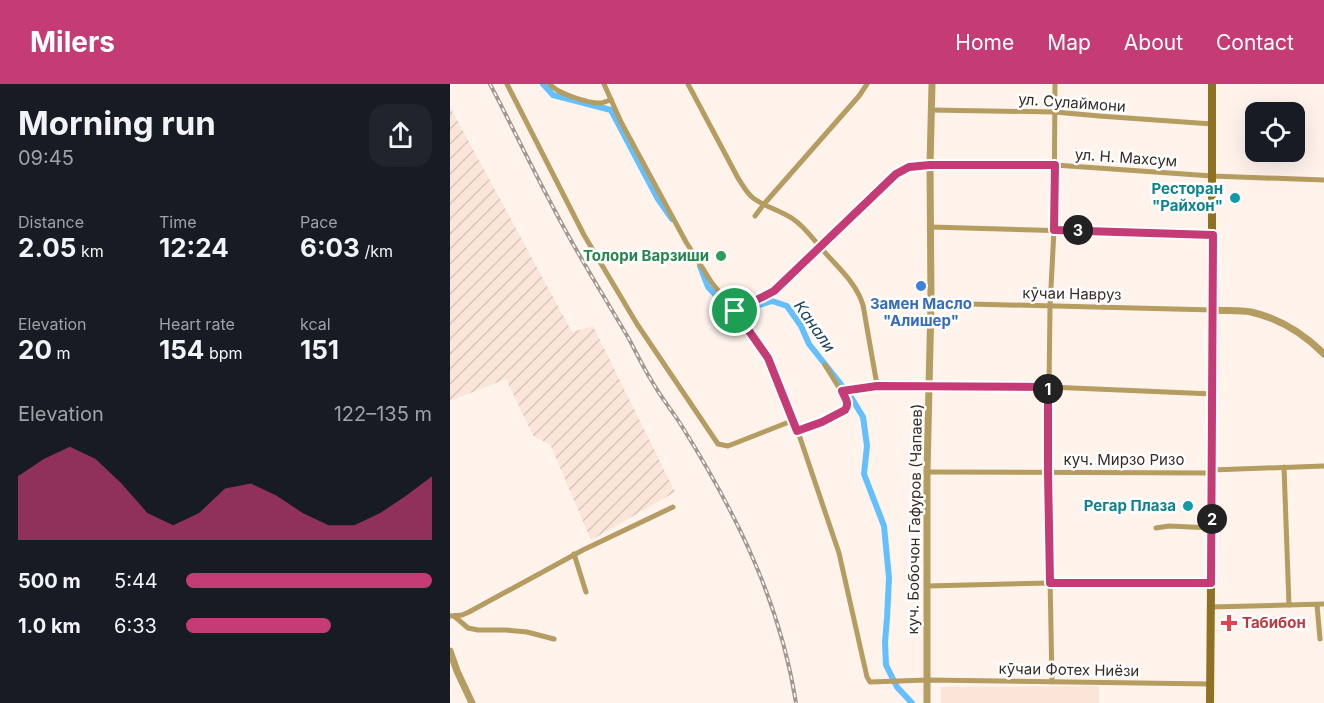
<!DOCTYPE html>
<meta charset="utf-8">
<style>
:root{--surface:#171b24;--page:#20242c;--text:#f1f3f6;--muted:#9ea1a6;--accent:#c43b75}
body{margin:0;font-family:Inter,sans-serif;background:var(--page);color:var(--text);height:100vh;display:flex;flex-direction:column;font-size:22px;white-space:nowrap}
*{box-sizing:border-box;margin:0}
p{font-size:20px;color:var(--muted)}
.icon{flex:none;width:33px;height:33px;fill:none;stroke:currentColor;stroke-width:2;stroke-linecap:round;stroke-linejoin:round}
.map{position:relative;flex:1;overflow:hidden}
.sheet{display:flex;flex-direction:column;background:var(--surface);width:450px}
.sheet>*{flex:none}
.buttons{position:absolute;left:795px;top:18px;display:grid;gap:12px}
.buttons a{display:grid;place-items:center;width:60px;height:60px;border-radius:12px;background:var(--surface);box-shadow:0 6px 24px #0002;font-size:30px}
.pin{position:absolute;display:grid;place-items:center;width:51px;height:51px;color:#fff;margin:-26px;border:3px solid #fff;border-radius:50%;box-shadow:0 2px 6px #0007}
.km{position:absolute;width:30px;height:30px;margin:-15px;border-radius:50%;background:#222;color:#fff;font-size:16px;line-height:30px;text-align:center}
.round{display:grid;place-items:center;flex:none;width:63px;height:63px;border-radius:18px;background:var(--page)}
.headline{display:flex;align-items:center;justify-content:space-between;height:102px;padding:0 18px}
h1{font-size:33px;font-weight:700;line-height:45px}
.figures{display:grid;grid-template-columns:repeat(3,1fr);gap:9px;height:102px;padding:6px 18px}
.figures div{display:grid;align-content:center}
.figures b{font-size:26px;font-weight:700}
.figures small{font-size:16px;font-weight:400}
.figures p{font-size:16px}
.chart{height:168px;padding:12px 18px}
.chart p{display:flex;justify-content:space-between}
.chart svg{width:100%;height:108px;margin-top:6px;fill:var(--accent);opacity:.7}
ul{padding:0 18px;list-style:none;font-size:20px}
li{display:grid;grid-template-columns:96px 72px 1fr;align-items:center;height:45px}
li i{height:15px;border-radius:8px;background:var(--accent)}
header{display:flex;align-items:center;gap:36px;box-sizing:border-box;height:84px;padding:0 30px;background:var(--accent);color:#fff}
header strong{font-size:28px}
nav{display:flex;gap:33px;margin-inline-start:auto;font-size:21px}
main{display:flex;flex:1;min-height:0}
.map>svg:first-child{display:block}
.built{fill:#fbe5d9}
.industrial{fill:url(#industrial-furrows)}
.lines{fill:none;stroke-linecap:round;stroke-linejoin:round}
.canal{stroke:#64bfff;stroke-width:6}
.minor{stroke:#b59c60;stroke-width:5}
.tertiary{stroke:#b59c60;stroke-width:7}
.secondary{stroke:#8f7122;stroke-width:8}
.rail-casing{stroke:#a39891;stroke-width:4}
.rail{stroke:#fff;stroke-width:1.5;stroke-dasharray:4.5;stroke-linecap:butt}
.route-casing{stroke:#fff;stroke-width:12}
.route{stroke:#c43b75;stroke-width:8}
.culture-dot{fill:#0f9aa8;stroke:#fff;stroke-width:2}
.leisure-dot{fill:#2e9e5b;stroke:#fff;stroke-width:2}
.shop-dot{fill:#3f7fe0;stroke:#fff;stroke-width:2}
.health-dot{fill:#e0444e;stroke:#fff;stroke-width:2}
.labels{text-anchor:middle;stroke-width:5;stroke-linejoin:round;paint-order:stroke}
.street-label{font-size:15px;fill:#362b25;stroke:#fff}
.culture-label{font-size:15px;font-weight:bold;fill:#0d838f;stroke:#fff;text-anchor:end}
.leisure-label{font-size:15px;font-weight:bold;fill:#27864d;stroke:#fff;text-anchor:end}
.shop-label{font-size:15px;font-weight:bold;fill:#366cbe;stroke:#fff}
.health-label{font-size:15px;font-weight:bold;fill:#be3a42;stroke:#fff;text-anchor:start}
.water-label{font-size:16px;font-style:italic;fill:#1b415b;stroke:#fff}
</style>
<header>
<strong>Milers</strong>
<nav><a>Home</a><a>Map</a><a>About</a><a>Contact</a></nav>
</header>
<main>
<section class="sheet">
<div class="headline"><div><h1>Morning run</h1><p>09:45</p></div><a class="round"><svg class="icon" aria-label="share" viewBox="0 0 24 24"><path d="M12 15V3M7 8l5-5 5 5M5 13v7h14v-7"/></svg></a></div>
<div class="figures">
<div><p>Distance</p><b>2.05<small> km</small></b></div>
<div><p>Time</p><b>12:24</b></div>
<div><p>Pace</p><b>6:03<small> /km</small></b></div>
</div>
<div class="figures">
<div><p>Elevation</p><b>20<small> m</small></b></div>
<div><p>Heart rate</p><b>154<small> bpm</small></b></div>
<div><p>kcal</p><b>151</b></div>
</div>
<div class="chart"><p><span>Elevation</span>122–135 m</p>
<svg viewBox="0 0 160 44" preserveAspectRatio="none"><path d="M0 44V18L10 11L20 6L30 11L40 21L50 33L60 38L70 33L80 23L90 21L100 26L110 33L120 38L130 38L140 33L150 26L160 18V44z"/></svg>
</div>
<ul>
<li><b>500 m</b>5:44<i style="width:100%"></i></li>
<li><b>1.0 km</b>6:33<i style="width:59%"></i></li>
</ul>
</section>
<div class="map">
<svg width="874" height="619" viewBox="0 0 874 619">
<defs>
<pattern id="industrial-furrows" width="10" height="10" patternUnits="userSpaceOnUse" patternTransform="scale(1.5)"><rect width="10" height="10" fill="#fbe5d9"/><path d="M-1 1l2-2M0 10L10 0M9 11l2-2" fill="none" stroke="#d8c5ba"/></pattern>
</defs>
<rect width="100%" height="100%" fill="#fff3ec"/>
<polygon class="built" points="649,602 649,619 491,619 491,603"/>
<polygon class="industrial" points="0,23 122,248 143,242 225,408 141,456 100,360 84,353 56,295 0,317"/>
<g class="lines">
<g class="canal">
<polyline points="93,0 103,11 161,26 208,115 222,135"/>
<polyline points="250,182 258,203 278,224 289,227 322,217 337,222 351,242 359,260 401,313 413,333 417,362 414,390 434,442 439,494 437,534 435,558 436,581 447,603 462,619"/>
</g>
<g class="minor">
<polyline points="57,0 134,151 187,240 268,360 278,362 344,336"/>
<path d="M100 0C106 9 140 20 151 19 152 19 160 16 161 16"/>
<polyline points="154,0 171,38 236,158 262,199 285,227 318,274 344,336 389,469 417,593 420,598 477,596 760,600"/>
<path d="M238 0 288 94C292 100 296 108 302 113 312 122 330 126 343 135 355 143 362 154 372 165 387 183 406 198 413 221L427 301"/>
<polyline points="481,26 605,28 649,32 762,40"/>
<polyline points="305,132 314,120 409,12 417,0"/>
<polyline points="481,143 763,151"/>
<polyline points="481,219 763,226"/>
<polyline points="285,227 324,207 446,89 459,83 480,81 605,81 762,92 874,96"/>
<polyline points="375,281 391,307"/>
<path d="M347 347 372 338 395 326C400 319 395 314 391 307L427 301 599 303 763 310"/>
<polyline points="834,383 839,521"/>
<polyline points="762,386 874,382"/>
<polyline points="477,388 762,389"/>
<polyline points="706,444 719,442 762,444"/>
<polyline points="124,470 136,508"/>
<polyline points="477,502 600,499 761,499"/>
<polyline points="867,521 870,555"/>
<polyline points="761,523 874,520"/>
<polyline points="0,532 12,531 19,528 133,466 223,423"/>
<polyline points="4,532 18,544 28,546 56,546 77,548 104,555"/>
<polyline points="602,598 598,388 600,222 604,146 605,0"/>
</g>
<g class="tertiary">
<path d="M763 226C775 227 789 226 801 228 828 234 854 250 874 270"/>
<polyline points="0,567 7,587 22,619"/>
<polyline points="477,619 477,388 481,219 480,81 482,0"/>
</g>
<polyline class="secondary" points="760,619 762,386 762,0"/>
<g class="rail-casing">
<path id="rail" d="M40 0C62 42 82 84 104 125 127 170 154 212 179 255 187 270 194 285 203 299 212 315 224 329 233 344 287 431 330 518 346 619"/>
</g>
<use href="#rail" class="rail"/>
</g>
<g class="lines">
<g class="route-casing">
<path id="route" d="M480 81H605L604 146 763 151 761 499H600L598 388V303L427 302 392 307C395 314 400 319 395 326L372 338 347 347 318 274 285 227 324 207 446 90 459 83Z"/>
</g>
<use href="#route" class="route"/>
</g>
<g class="culture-dot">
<circle cx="785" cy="114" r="6"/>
<circle cx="738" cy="422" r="6"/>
</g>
<circle class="leisure-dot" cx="271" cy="172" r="6"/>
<circle class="shop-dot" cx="471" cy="202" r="6"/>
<path class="health-dot" d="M776 530h6v6h6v6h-6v6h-6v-6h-6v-6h6z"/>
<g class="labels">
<g class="street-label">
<text transform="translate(622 19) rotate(4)" y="5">ул. Сулаймони</text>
<text transform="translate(676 74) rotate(4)" y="5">ул. Н. Махсум</text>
<text transform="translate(622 210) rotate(1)" y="5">кӯчаи Навруз</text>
<text x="674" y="381">куч. Мирзо Ризо</text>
<text transform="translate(465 435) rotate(-89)" y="5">куч. Бобочон Гафуров (Чапаев)</text>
<text transform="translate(619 586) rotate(1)" y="5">кӯчаи Фотех Ниёзи</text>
</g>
<g class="culture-label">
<text x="773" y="110">Ресторан<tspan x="773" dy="17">"Райхон"</tspan></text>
<text x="726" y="427">Регар Плаза</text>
</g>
<g class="leisure-label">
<text x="259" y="177">Толори Варзиши</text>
</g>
<g class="shop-label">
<text x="471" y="225">Замен Масло<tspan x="471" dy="17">"Алишер"</tspan></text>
</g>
<g class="health-label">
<text x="792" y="544">Табибон</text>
</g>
<g class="water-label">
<text transform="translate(365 242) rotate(55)" y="6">Канали</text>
</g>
</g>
</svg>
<div class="buttons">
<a><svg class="icon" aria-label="locate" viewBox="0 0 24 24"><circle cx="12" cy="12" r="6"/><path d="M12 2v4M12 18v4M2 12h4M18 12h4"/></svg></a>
</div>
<div class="pin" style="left:285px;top:227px;background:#1e9e55"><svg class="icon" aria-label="arrive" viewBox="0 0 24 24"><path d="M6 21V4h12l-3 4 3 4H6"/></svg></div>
<b class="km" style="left:598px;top:305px">1</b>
<b class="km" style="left:762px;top:435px">2</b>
<b class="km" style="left:628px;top:146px">3</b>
</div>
</main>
